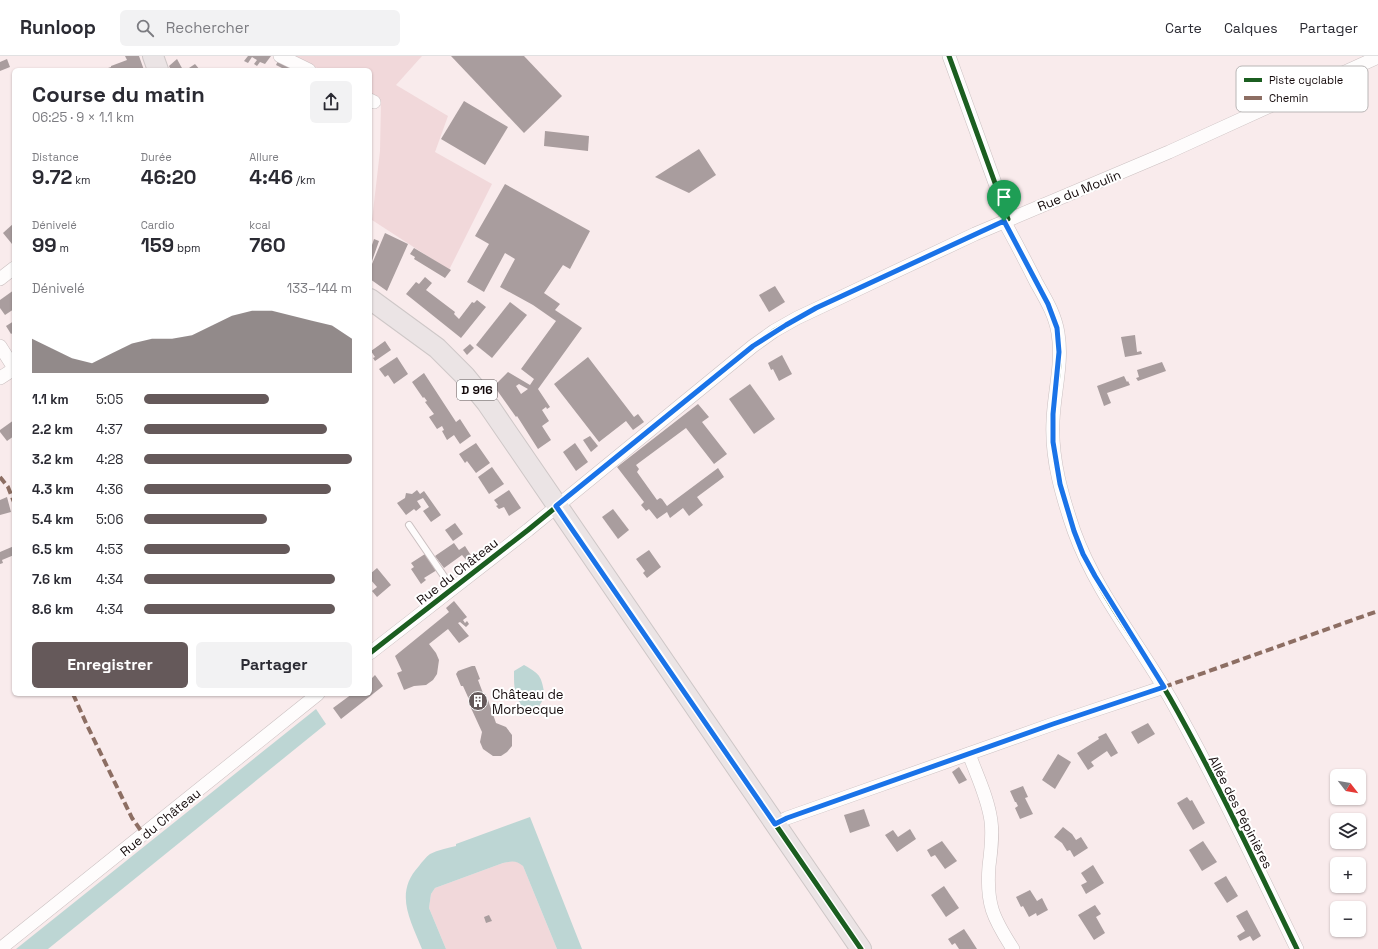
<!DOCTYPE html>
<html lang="fr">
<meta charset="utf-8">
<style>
:root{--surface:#fff;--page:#f2f2f3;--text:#2b2b33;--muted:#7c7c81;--line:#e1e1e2;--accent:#65595a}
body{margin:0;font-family:"Space Grotesk",sans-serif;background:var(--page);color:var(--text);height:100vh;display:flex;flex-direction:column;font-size:15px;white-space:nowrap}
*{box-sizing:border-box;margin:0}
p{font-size:13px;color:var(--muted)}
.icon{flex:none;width:22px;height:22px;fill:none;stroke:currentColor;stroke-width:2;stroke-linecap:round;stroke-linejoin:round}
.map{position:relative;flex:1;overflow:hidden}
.details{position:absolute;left:12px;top:12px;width:360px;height:628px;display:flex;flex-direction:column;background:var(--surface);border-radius:6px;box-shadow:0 1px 3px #0004}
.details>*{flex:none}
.needle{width:26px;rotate:121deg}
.buttons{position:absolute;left:1330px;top:713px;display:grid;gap:8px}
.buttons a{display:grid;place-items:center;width:36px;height:36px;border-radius:6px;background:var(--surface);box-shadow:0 1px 3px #0004;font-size:20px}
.pin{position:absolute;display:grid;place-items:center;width:34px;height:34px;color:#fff;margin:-41px -17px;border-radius:50% 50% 50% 0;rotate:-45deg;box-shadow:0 0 4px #0007}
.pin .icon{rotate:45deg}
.round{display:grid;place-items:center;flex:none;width:42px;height:42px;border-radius:6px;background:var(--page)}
.head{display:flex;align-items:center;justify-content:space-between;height:68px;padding:0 20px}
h1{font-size:22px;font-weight:700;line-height:30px}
.metrics{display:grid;grid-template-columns:repeat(3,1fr);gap:6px;height:68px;padding:4px 20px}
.metrics div{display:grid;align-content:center}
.metrics b{font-size:20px;font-weight:700}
.metrics small{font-size:11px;font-weight:400}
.metrics p{font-size:11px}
.chart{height:112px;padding:8px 20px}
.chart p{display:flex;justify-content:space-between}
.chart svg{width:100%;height:72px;margin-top:4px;fill:var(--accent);opacity:.7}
.cta{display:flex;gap:8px;margin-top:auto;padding:8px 20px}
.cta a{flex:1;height:46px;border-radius:6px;background:var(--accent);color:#fff;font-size:16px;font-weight:700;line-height:46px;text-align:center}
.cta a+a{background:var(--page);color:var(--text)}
ul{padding:0 20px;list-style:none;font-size:13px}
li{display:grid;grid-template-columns:64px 48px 1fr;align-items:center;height:30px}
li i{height:10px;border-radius:5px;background:var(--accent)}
header{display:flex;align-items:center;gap:24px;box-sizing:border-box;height:56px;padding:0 20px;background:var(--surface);border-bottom:1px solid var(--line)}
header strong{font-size:19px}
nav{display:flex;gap:22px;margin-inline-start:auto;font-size:14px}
.search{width:280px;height:36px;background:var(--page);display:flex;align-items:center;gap:10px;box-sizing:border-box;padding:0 14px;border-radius:6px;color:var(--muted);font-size:15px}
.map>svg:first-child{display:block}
.green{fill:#f1d8da}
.water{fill:#bdd6d4}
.building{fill:#a99d9e;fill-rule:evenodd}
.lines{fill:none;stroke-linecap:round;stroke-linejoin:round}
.service-casing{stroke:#cbc0c1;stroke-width:8}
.minor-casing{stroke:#cbc0c1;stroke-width:14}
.primary-casing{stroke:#cec7c7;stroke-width:22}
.service{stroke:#fefcfc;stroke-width:6}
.minor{stroke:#fefcfc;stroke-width:13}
.primary{stroke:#ebe4e5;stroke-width:20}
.quiet{stroke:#8d6e63;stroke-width:4;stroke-dasharray:8 4;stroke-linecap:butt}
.cycleway-casing{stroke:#fff;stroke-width:8}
.cycleway{stroke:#1b5e20;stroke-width:5}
.route-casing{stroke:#fff;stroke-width:8}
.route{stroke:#1a73e8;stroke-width:5}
.labels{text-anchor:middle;stroke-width:4;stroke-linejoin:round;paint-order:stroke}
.shield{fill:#fff;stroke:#5b5455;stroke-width:1}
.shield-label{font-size:12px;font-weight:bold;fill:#150b0c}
.street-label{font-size:13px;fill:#150b0c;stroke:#fff}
.poi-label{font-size:13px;fill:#150b0c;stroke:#fff;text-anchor:start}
.key{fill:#fff;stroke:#b9b6b6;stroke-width:1}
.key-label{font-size:11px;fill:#150b0c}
</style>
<header>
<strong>Runloop</strong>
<div class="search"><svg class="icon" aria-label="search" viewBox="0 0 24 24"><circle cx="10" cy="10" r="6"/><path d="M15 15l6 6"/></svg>Rechercher</div>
<nav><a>Carte</a><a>Calques</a><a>Partager</a></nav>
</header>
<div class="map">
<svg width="1378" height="893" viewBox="0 0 1378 893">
<rect width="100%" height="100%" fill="#f9ebec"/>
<g class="green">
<polygon points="294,0 422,0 396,29 448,60 435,96 492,128 449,214 372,164 380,95 381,45 370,39 370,14 321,14"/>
<polygon points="513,805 519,806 523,810 557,893 446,893 429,852 431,838 435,832 503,807"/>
</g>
<g class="water">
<path d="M524 609C542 619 541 621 545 640L537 654 530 658C514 645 514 634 514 615Z"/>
<polygon points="316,653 326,668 48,893 16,893"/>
<path d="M530 761 582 893H557L523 810C516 804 512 805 503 807L435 832 431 838 429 852 446 893H422C410 863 394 837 419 810 422 806 426 801 430 798 438 794 448 792 456 790V788Z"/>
</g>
<g class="building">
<polygon points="125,0 139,0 144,14 109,14 108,12 111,11 111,10 127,4"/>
<polygon points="248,0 271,0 265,8 260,6 257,10 254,8 257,4 252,1 248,7 244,5"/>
<polygon points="451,0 524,0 562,40 524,77"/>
<polygon points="7,3 10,11 0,15 0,6"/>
<polygon points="177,3 183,14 171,14 169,10"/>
<polygon points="279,3 302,14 286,14 276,9"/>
<polygon points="195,8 200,14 186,14"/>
<polygon points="464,45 508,71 485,109 441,83"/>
<polygon points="545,75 589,80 588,95 544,90"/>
<polygon points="699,93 716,119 689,137 655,121"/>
<path d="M505 128 590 175 570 213 563 209 544 237 560 248 555 254 582 272 538 333 550 351 547 353 546 351 542 354 549 365 542 370 551 384 538 393 517 360 516 361 494 330 508 316 530 329 534 323 521 313 556 265 533 249 500 231 515 203 505 197 484 236 467 226 489 188 475 180ZM519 328 528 333 521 338 516 330Z"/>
<polygon points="14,167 14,187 12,188 3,177"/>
<polygon points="385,177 408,188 387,235 370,223 370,195 374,183 379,185 372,205 372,208"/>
<polygon points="414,192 419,195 451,214 445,222 414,203 415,201 410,198"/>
<polygon points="425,221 432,227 426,234 455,256 454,258 459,263 472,246 474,247 477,244 486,251 461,282 406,238 416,226 419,228"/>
<polygon points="775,230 785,246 769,256 759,239"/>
<polygon points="14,234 14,253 5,259 0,252 0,244"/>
<polygon points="510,246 527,259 492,302 476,289"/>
<polygon points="14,265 14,276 11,278 6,270"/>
<polygon points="1135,279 1137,296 1141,295 1142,298 1125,301 1121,281"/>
<polygon points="385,285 391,294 375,305 373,302 375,301 371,295"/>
<polygon points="470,288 474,292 467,299 463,294"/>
<polygon points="782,299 792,318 779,325 773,313 771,314 768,307"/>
<polygon points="397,301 408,318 394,328 388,319 385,321 379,313"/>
<polygon points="588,301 634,361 638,358 644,366 633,374 626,365 599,386 554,328"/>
<polygon points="1162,306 1166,315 1138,325 1136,322 1139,321 1137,314"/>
<polygon points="424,317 456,366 460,363 471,380 460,388 454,379 447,384 442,375 444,374 442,370 437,373 429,361 434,358 425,346 427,345 424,341 423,342 412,326"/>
<polygon points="1124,320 1127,326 1128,325 1130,329 1107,337 1111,347 1104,350 1097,330"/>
<polygon points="750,328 775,363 754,378 729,343"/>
<polygon points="698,348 709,361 702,366 727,398 714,408 686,372 636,409 639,413 637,416 657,444 660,442 662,443 667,450 718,412 724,421 697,441 703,449 689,460 683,452 670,462 667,456 657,463 649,453 646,455 641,449 644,446 617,411"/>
<polygon points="14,364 14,380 7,385 0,376 0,374"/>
<polygon points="590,380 598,390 591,396 583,384"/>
<polygon points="476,387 490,407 476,417 467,405 465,407 459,398"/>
<polygon points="575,387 588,406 576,415 563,396"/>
<polygon points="492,411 504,428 489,438 478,421"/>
<polygon points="417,434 420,438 424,435 441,459 431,466 423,455 429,451 423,442 417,445 421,451 416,455 414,453 406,459 397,447 405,442 406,437 412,438"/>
<polygon points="509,434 521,452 509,460 504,451 499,453 496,450 498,449 494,444"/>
<polygon points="7,441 11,456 0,459 0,444"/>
<polygon points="613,453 629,474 618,483 602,461"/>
<polygon points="455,467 463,478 453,485 445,474"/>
<polygon points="454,487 459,494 465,490 472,501 467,505 462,499 444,512 435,500"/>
<polygon points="14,490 14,499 2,504 3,507 0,508 0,496"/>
<polygon points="649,494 661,511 647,522 643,517 645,515 636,503"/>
<polygon points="425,498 437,514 424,522 426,524 421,528 411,513 414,511 411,507"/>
<polygon points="377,512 391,529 377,541 372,535 377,531 370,523 370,518"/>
<polygon points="454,545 467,561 463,564 465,567 467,565 469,568 466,571 460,566 458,567 469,580 459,587 448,573 429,588 436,597 439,604 437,618 433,624 426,629 414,630 404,634 397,617 402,615 395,600 449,556 446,552"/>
<polygon points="472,610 475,610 480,623 478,624 486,645 488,644 496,667 506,671 512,679 512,690 507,696 501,700 493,700 483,693 480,686 482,676 471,652 472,650 463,630 461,630 456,618 458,615"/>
<polygon points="375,619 383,630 341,663 333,652 352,638 370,638 370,624"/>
<polygon points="1148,667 1155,678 1138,688 1131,676"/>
<polygon points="1106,677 1118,697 1111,701 1107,695 1091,706 1094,710 1088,714 1077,697 1099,683 1098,681"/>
<polygon points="1058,698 1071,706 1055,733 1042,724"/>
<polygon points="959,711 967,724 959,728 952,716"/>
<polygon points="1023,730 1028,741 1025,742 1033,758 1020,763 1015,752 1018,750 1016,746 1015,746 1010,735"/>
<polygon points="1187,741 1190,745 1192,744 1205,767 1193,774 1177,747"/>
<polygon points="864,753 870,770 850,777 844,759"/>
<polygon points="1063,771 1072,778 1076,784 1081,781 1088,792 1074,801 1070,794 1067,795 1062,787 1054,781"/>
<polygon points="910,773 916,783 897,796 885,779 893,774 898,781"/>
<polygon points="942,785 957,805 945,813 935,799 931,801 927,794"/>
<polygon points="1203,785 1217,806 1202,815 1189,794"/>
<polygon points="1093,809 1104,827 1086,838 1081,829 1087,826 1081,817"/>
<polygon points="1226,820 1238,840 1227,847 1214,827"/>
<polygon points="944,830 959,852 946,861 931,839"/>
<polygon points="1030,834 1037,845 1042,842 1048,854 1037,860 1036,857 1029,861 1023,850 1021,851 1016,841"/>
<polygon points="1095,849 1101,858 1096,861 1105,877 1094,884 1078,859"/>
<polygon points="1247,854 1261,880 1253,885 1250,880 1240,885 1237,880 1245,875 1236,860"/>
<polygon points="489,859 492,865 486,867 484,861"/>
<polygon points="964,873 970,882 977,893 959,893 955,887 952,889 948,883"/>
</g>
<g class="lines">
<g class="service-casing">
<polyline id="service" points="409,469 452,532"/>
</g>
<g class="minor-casing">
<g id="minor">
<polyline points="280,0 309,14"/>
<polyline points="949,0 1008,163"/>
<polyline points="370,44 374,46"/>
<path d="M1004 165C1015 185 1026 206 1036 226 1045 242 1055 258 1058 277 1063 307 1054 336 1053 365 1051 403 1062 440 1074 475 1096 536 1138 586 1170 642 1216 723 1256 809 1297 893"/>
<polyline points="0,223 14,212"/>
<polyline points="0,290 14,312"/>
<polyline points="0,322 14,313"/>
<polyline points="370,597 528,474 753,290 774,275 797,262 975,178 1169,96 1378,1"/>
<path d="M969 698C977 720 988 742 991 765 993 780 991 795 989 810 986 848 993 862 1013 893"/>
<polyline points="775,768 787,762 1053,668 1164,631"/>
<polyline points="0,893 318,638"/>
</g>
</g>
<g class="primary-casing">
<g id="primary">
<polyline points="153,0 158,14"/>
<polyline points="370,243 437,292 465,320 487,347 861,893"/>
</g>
</g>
<use href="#service" class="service"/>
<use href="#minor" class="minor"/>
<use href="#primary" class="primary"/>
<g class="quiet">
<polyline points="0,421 8,431 14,446"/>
<polyline points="1164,631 1378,555"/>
<polyline points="73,638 86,667 132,762 144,779"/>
</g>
<g class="cycleway-casing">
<g id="cycleway">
<path d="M1004 165C1015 185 1026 206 1036 226 1045 242 1055 258 1058 277 1063 307 1054 336 1053 365 1051 403 1062 440 1074 475 1096 536 1138 586 1170 642 1216 723 1256 809 1297 893"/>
<polyline points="557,450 861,893"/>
<polyline points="370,597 528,474 753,290 774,275 797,262 1008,163 949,0"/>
</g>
</g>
<use href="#cycleway" class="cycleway"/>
</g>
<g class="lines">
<g class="route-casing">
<polygon id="route" points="1004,165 1048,248 1057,272 1059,296 1053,358 1053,386 1060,428 1074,475 1083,498 1095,520 1164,631 1053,668 787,762 775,768 556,450 753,290 786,269 816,252"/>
</g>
<use href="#route" class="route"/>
</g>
<defs>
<g id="building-disc" transform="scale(1)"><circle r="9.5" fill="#65595a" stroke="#fff"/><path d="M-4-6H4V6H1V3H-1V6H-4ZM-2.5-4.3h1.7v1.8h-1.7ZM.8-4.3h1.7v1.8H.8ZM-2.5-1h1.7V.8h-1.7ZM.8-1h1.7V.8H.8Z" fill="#fff"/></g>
</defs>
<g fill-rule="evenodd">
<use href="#building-disc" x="478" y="645"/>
</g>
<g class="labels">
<rect class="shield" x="457" y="324" width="40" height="20" rx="3"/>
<g class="shield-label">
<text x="477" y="338">D 916</text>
</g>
<g class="street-label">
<text transform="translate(1079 134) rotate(-22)" y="5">Rue du Moulin</text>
<text transform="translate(457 515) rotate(-38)" y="5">Rue du Château</text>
<text transform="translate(1241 756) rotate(63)" y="5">Allée des Pépinières</text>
<text transform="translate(160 766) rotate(-39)" y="5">Rue du Château</text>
</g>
<g class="poi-label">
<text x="492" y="643">Château de<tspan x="492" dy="15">Morbecque</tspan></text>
</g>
</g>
<rect x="1236" y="10" width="132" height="46" rx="6" class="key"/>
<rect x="1244" y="22" width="18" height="4" fill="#1b5e20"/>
<rect x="1244" y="40" width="18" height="4" fill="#8d6e63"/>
<g class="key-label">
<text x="1269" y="28">Piste cyclable</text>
<text x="1269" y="46">Chemin</text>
</g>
</svg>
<div class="buttons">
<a><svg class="needle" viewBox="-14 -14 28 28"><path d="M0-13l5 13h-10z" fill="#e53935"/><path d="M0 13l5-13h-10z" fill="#7c7c81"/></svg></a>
<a><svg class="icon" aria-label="layers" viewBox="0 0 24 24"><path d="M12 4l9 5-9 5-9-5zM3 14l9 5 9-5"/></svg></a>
<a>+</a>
<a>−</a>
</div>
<div class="pin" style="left:1004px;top:165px;background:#1e9e55"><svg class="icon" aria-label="arrive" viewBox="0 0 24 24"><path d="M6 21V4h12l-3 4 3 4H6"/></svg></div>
<section class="details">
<div class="head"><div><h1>Course du matin</h1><p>06:25 · 9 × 1.1 km</p></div><a class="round"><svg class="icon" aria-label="share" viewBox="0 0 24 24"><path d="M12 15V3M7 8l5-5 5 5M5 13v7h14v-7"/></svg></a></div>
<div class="metrics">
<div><p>Distance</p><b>9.72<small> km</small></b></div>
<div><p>Durée</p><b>46:20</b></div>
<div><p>Allure</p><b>4:46<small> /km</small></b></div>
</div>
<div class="metrics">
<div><p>Dénivelé</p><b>99<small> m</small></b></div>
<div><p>Cardio</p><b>159<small> bpm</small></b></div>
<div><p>kcal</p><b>760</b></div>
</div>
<div class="chart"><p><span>Dénivelé</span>133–144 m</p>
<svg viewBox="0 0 160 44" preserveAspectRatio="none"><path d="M0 44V23L10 29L20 35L30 38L40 32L50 26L60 23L70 23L80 21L90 15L100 9L110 6L120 6L130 9L140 12L150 15L160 23V44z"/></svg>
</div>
<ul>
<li><b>1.1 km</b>5:05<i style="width:60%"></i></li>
<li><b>2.2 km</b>4:37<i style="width:88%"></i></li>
<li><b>3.2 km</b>4:28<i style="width:100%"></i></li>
<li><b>4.3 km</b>4:36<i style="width:90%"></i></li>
<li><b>5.4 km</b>5:06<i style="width:59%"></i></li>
<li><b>6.5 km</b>4:53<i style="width:70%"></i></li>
<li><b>7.6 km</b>4:34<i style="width:92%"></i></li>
<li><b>8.6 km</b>4:34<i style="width:92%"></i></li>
</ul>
<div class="cta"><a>Enregistrer</a><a>Partager</a></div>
</section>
</div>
